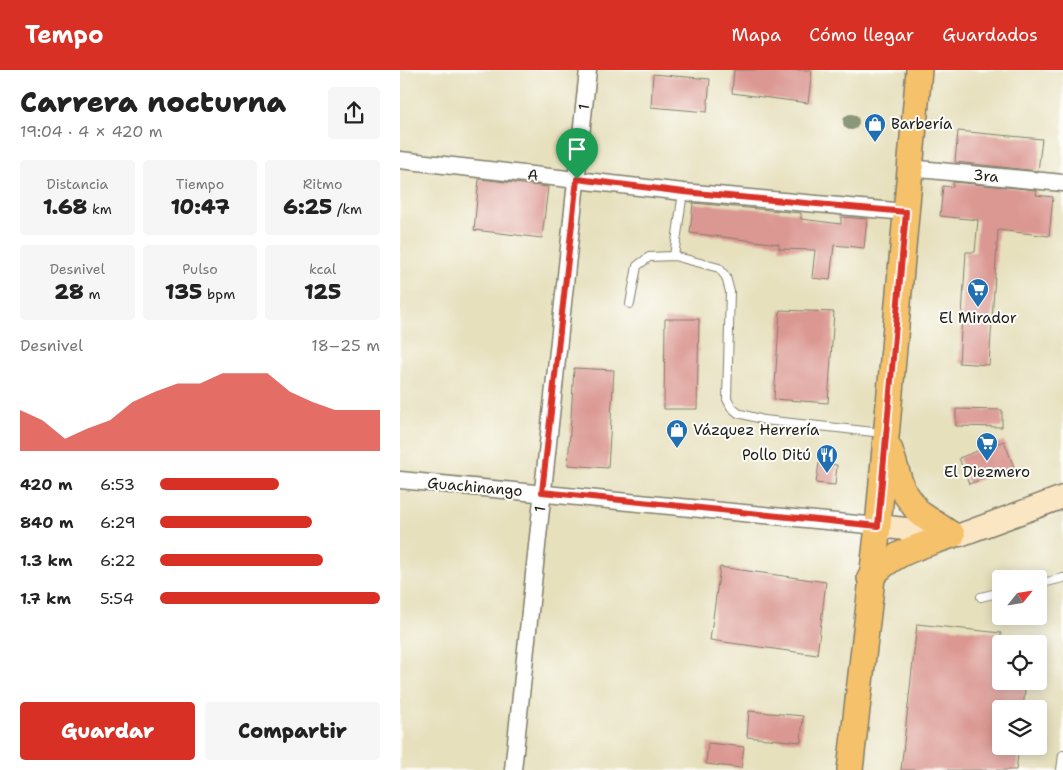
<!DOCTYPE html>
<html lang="es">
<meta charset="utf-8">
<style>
:root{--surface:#fff;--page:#f6f6f6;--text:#222;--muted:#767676;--accent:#d93025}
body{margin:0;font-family:"Shantell Sans",sans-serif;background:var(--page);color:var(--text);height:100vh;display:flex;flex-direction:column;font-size:19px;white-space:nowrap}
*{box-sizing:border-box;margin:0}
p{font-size:16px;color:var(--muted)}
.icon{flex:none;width:28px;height:28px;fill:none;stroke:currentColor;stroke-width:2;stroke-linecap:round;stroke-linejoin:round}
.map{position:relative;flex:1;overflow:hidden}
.drawer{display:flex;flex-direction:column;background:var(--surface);width:400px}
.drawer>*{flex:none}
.needle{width:32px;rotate:60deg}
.fabs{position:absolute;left:592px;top:500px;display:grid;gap:10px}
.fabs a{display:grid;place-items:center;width:55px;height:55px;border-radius:5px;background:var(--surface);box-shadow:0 2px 12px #0003;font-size:25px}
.pin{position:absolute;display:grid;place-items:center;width:42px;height:42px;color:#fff;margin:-51px -21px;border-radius:50% 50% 50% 0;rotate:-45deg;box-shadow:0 0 5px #0007}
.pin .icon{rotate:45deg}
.round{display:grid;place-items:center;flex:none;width:52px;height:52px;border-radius:5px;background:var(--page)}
.overview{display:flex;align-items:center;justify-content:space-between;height:85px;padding:0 20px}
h1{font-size:28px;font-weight:800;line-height:38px}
.stats{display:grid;grid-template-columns:repeat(3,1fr);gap:8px;height:85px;padding:5px 20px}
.stats div{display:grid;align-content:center;border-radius:5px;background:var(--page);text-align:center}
.stats b{font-size:21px;font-weight:800}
.stats small{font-size:14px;font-weight:400}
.stats p{font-size:14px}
.chart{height:140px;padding:10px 20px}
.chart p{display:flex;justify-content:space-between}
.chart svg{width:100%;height:90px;margin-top:5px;fill:var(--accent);opacity:.7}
.button{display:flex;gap:10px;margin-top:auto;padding:10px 20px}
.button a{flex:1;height:58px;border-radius:5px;background:var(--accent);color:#fff;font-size:20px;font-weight:800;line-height:58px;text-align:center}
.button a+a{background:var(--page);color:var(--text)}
ul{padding:0 20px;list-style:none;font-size:16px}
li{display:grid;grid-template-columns:80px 60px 1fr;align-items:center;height:38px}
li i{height:12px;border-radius:6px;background:var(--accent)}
header{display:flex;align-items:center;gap:30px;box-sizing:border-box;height:70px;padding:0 25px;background:var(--accent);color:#fff}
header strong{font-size:24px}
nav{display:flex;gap:28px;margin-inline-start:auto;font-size:18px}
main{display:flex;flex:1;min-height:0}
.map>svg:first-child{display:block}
.building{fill:#db9792}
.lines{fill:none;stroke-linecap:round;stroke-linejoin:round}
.lane-casing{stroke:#817e6c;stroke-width:10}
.street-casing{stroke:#817e6c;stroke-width:19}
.secondary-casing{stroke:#817e6c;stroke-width:25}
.primary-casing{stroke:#817e6c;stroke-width:28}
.lane{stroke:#fff;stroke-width:8}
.street{stroke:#fff;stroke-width:16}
.secondary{stroke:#fbe6c4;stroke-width:22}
.primary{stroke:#f5c16b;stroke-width:25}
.tree{fill:#8b977a}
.route-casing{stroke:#fff;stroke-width:10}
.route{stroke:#d93025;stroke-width:6}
.labels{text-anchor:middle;stroke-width:4;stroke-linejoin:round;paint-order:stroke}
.street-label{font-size:15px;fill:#1c1c1c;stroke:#fdfcf7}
.poi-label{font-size:15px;fill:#1c1c1c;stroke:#fdfcf7;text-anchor:start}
</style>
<header>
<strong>Tempo</strong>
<nav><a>Mapa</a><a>Cómo llegar</a><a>Guardados</a></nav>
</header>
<main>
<section class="drawer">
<div class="overview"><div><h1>Carrera nocturna</h1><p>19:04 · 4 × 420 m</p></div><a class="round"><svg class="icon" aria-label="share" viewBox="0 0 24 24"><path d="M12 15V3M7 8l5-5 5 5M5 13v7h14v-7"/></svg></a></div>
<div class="stats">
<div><p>Distancia</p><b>1.68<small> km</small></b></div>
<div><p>Tiempo</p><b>10:47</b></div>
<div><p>Ritmo</p><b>6:25<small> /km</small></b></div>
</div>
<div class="stats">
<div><p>Desnivel</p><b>28<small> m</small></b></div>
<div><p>Pulso</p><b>135<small> bpm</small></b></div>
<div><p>kcal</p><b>125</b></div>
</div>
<div class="chart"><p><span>Desnivel</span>18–25 m</p>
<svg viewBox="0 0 160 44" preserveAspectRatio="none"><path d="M0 44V24L10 29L20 38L30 33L40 29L50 20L60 15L70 11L80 11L90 6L100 6L110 6L120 15L130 20L140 24L150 24L160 24V44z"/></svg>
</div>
<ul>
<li><b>420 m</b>6:53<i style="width:54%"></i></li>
<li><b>840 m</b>6:29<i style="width:69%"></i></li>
<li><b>1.3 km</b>6:22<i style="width:74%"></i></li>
<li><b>1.7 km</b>5:54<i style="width:100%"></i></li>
</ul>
<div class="button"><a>Guardar</a><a>Compartir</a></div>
</section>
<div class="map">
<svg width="663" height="700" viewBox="0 0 663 700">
<rect width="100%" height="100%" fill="#fdfcf7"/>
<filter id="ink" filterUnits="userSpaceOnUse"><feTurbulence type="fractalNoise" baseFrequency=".02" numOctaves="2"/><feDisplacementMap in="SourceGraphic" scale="10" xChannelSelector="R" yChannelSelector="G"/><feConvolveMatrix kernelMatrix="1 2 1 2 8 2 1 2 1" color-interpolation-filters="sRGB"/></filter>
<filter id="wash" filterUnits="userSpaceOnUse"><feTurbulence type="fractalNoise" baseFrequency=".0096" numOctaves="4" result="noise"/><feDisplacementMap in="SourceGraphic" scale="20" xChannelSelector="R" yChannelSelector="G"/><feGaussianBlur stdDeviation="1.12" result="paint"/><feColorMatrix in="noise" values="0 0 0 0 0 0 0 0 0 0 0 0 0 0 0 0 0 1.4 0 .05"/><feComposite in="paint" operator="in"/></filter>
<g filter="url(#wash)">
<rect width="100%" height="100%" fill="#e6e0bd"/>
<g id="blocks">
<g class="building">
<polygon points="334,0 412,0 408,33 332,23"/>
<polygon points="253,4 310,9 307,42 251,37"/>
<polygon points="558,61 642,69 638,101 555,92"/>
<polygon points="79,109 148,117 142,168 74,160"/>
<polygon points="553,112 637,120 636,125 653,127 649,166 598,160 589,295 559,293 566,182 575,182 578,150 540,146 543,116 553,117"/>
<polygon points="293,133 401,143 401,149 441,154 441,147 467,149 464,178 434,175 430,210 412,208 415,180 379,179 379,174 290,163"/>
<polygon points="380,240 434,242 428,333 374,329"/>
<polygon points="265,249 299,249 297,339 264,339"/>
<polygon points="174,298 214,300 208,398 168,395"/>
<polygon points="556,339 602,340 602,357 556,356"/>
<polygon points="604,371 614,397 569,414 559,388"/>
<polygon points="419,393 437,395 435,415 416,413"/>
<polygon points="320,497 426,512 417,585 310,570"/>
<polygon points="517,554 601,563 601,611 626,611 623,639 601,639 601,676 619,676 616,700 501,700"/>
<polygon points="349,641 403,646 401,672 347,667"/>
<polygon points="308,673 344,677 341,698 306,694"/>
</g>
</g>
</g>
<g filter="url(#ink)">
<use href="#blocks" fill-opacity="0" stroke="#817e6c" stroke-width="1"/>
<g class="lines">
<g class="lane-casing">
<g id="lane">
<polyline points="274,186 283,122"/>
<polyline points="230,234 237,196 249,187 274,186 319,198 326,207 330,222 327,329 331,337 338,343 364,350 483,363"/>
<polyline points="639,514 663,508"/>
<polyline points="581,527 601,522"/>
<polyline points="661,700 663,685"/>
</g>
</g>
<g class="street-casing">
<g id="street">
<polyline points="0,90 283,122 506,142"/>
<polyline points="509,98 663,113"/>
<polyline points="0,410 478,456"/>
<polyline points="113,700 188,0"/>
</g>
</g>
<g class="secondary-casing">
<polyline id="secondary" points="478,456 560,465 663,427"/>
</g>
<g class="primary-casing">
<g id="primary">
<polyline points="490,380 502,419 519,443 552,465"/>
<path d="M470 508C494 481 519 477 552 465"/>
<polyline points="450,700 478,456 519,0"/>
</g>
</g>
<use href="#lane" class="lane"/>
<use href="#street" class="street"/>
<use href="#secondary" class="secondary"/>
<use href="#primary" class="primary"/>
</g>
<circle class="tree" cx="451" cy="52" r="8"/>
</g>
<g class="lines" filter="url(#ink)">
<g class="route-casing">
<polygon id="route" points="177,109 284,122 506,142 478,456 142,422"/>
</g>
<use href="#route" class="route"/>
</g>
<defs>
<g id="shop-pin" transform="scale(1.125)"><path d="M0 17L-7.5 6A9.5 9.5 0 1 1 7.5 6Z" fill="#1f6fb2" stroke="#fdfcf7"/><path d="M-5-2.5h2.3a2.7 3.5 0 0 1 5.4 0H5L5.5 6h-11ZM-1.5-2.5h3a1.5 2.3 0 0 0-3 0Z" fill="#fff"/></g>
<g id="supermarket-pin" transform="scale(1.125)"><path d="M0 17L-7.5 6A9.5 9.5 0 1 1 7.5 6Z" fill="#1f6fb2" stroke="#fdfcf7"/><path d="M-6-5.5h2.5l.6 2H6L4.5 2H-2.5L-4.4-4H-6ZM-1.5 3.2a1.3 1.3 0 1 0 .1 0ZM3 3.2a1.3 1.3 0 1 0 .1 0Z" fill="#fff"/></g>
<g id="restaurant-pin" transform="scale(1.125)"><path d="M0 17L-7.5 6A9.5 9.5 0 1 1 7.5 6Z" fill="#1f6fb2" stroke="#fdfcf7"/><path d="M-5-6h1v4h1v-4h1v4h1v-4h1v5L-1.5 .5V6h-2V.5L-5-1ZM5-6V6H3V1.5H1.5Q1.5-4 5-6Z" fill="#fff"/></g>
</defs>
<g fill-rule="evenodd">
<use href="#shop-pin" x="475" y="54"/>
<use href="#supermarket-pin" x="578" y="219"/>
<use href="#shop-pin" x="277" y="360"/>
<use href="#supermarket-pin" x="587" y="373"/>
<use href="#restaurant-pin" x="427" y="385"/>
</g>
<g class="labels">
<g class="street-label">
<text transform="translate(184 37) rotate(-84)" y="5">1</text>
<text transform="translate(133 105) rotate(6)" y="5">A</text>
<text transform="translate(586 106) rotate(5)" y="5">3ra</text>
<text transform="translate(75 417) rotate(5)" y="5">Guachinango</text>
<text transform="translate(140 439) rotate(-84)" y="5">1</text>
</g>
<g class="poi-label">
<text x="491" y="59">Barbería</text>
<text x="578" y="253" text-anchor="middle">El Mirador</text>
<text x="293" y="365">Vázquez Herrería</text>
<text x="411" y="390" text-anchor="end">Pollo Ditú</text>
<text x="587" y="407" text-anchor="middle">El Diezmero</text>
</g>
</g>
</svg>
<div class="fabs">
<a><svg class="needle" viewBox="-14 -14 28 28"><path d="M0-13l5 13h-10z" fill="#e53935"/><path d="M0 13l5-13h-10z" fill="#767676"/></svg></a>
<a><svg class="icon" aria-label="locate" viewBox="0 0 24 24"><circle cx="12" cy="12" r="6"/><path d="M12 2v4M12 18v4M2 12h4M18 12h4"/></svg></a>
<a><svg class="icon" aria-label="layers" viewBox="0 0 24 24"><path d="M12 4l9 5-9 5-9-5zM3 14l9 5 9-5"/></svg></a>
</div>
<div class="pin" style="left:177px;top:109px;background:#1e9e55"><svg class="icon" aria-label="arrive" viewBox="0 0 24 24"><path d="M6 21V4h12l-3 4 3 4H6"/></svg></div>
</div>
</main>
